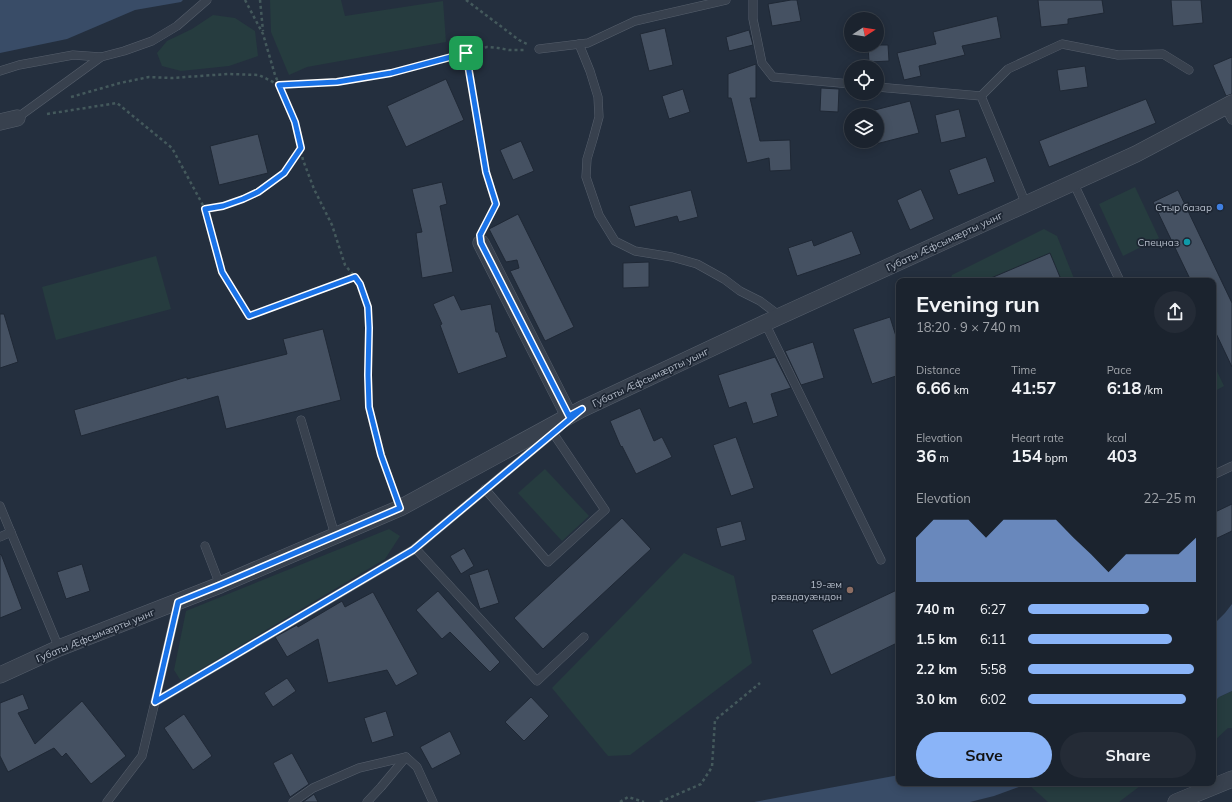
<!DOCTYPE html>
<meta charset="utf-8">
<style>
:root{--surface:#1b232e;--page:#242b36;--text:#f1f3f6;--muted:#a0a4aa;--line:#39404a;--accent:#8ab4f8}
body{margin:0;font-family:Mulish,sans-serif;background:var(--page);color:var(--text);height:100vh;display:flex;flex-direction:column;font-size:15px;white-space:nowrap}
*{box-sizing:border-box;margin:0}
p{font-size:13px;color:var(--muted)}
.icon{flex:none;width:22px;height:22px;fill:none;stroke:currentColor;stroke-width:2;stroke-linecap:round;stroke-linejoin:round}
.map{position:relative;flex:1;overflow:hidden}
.sheet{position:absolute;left:896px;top:278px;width:320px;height:508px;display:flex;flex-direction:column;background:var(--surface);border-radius:8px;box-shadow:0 2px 10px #0003,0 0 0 1px var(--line)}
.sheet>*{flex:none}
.needle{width:26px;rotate:78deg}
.tools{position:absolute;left:844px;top:12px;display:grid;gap:8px}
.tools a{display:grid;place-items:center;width:40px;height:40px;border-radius:50%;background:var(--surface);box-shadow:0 2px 10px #0003,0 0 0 1px var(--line);font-size:20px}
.pin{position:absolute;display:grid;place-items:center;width:34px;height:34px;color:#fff;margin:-17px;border-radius:8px;box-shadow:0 2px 6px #0006}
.round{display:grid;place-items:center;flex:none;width:42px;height:42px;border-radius:21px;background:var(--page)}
.headline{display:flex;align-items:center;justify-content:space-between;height:68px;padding:0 20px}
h1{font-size:22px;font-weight:700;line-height:30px}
.figures{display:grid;grid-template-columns:repeat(3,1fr);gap:6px;height:68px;padding:4px 20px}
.figures div{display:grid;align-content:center}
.figures b{font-size:17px;font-weight:700}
.figures small{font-size:11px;font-weight:400}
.figures p{font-size:11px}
.chart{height:112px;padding:8px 20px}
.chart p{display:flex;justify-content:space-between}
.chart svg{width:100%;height:72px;margin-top:4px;fill:var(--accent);opacity:.7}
.action{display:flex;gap:8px;margin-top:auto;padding:8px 20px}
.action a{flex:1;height:46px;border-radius:24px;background:var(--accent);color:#111;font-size:16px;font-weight:700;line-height:46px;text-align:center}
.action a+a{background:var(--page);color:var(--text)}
ul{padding:0 20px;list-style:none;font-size:13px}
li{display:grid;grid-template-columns:64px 48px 1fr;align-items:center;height:30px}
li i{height:10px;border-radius:5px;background:var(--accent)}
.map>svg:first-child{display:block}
.green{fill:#263c3f}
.water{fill:#394c67}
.building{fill:#455162;stroke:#1f2835}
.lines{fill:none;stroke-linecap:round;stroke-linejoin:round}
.service-casing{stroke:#565f6c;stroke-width:9}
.minor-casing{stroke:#565f6c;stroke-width:17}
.path{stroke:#44595c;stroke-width:2.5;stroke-dasharray:3 3;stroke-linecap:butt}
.service{stroke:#38414e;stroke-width:8}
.minor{stroke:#38414e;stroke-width:16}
.route-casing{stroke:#fff;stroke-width:8}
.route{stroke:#1a73e8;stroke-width:5}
.shop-dot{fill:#3f7fe0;stroke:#1d2633;stroke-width:1.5}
.culture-dot{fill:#0f9aa8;stroke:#1d2633;stroke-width:1.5}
.education-dot{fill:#8d6e63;stroke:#1d2633;stroke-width:1.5}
.labels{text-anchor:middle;stroke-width:3.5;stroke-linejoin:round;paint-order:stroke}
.poi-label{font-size:10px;fill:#b4bcc9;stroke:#1d2633;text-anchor:end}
.street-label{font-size:10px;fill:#b4bcc9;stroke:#1d2633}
</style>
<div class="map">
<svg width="1232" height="802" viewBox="0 0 1232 802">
<rect width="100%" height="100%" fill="#242f3e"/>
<g class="green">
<polygon points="270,0 341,0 345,16 443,1 446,42 307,67 289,75 271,32"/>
<polygon points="213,15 235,18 255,31 258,56 229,66 181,71 162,66 157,53 167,41 192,29"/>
<polygon points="1135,187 1159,238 1123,256 1099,204"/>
<polygon points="1044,229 1057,236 1075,281 950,281 952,275"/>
<polygon points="156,256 171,309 56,340 42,287"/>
<polygon points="1213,363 1224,386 1213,392"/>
<polygon points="545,469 589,516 562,541 518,493"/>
<polygon points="389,529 400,536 385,559 181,681 174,670 186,611"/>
<polygon points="684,553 734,576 752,663 630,755 608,756 552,688"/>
<polygon points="1232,691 1232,728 1228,728 1213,742 1213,703 1219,697"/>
<polygon points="1030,783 1144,783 1119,802 1048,802 1028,784"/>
</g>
<g class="water">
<polygon points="0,0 183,0 181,2 135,10 67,39 0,53"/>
<polygon points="1232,604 1232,691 1219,697 1213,703 1213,625 1225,613"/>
<polygon points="899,775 899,783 1030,783 994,796 970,802 754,802"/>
</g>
<g class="building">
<polygon points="791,0 797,0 801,21 772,26 768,4"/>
<polygon points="1038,0 1102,0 1104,13 1068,19 1068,24 1041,27"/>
<polygon points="1171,0 1201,0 1203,23 1173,26"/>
<polygon points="997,16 1001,38 962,46 965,55 919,66 921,76 904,80 897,53 936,44 933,32"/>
<polygon points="665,28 673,65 649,71 640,34"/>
<polygon points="749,30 753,45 729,51 726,37"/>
<polygon points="868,45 888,45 889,61 869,62"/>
<polygon points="1232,57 1232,94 1226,96 1213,65"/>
<polygon points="756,64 756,98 750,98 760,141 790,140 791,170 770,171 769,158 747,163 731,98 728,98 728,74"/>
<polygon points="1085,66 1088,87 1060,91 1057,70"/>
<polygon points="446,79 464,120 406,147 387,106"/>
<polygon points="821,88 839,89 838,112 820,111"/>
<polygon points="683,89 690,112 669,119 662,96"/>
<polygon points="1146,99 1156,123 1049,167 1039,141"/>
<polygon points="910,101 919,133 872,145 871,141 877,141 877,115 864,115 863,113"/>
<polygon points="959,109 966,137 941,143 935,115"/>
<polygon points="258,134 268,173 219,185 210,146"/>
<polygon points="521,141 534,171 513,180 500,150"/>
<polygon points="986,157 995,182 958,195 949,170"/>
<polygon points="442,182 447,204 440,206 453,272 422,278 416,233 422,232 412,189"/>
<polygon points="921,189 934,219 910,230 897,200"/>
<polygon points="691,190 698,217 679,222 677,216 635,227 629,206"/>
<polygon points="1178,190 1232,303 1232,367 1213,327 1213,281 1191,281 1153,202"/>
<polygon points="518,214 574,327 545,341 510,271 519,268 517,260 506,262 489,229"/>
<polygon points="852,231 861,254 797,276 788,248 812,240 814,246"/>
<polygon points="1050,253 1060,277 1052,281 984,281"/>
<polygon points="649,262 649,287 623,288 623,263"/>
<polygon points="454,295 461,310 491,304 496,332 498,332 507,357 458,374 440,325 442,324 433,304"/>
<polygon points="0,314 4,314 18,362 0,368"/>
<polygon points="890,317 899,346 899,375 872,384 853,329"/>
<polygon points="323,329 341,400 226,429 218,396 81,436 74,410 187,377 187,379 287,354 283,339"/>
<polygon points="813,342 824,378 801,385 785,351"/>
<polygon points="775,357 791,388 771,394 778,416 753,424 746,402 729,408 718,375"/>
<polygon points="640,408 654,441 662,437 672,457 636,474 622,446 621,447 610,421"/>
<polygon points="736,437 754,488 731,496 713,445"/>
<polygon points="1232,504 1232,531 1213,540 1213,513"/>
<polygon points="622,518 651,549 543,649 514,618"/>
<polygon points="741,521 746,540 721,547 716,528"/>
<polygon points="464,548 474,566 461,574 450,556"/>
<polygon points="1,554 22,609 0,618 0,555"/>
<polygon points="82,564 90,591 66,599 57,572"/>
<polygon points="488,569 499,603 480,609 469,575"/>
<polygon points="899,589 899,642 831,675 812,630"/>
<polygon points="438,591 500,662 490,672 450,632 442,639 416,610"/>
<polygon points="373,592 418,674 396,686 387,670 328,683 318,639 287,657 275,637 297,625 298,627 342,601 345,607"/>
<polygon points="287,678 296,691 273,707 264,693"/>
<polygon points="23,694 29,709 18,713 35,744 82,701 126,756 91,784 66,753 62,757 54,748 8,772 0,756 0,703"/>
<polygon points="531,697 549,716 524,741 505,722"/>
<polygon points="386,711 394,736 372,743 364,718"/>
<polygon points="184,714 212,756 193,770 164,728"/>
<polygon points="450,731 461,754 432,769 420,747"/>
<polygon points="292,753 309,784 290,797 273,763"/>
<polygon points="314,794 318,802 303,802"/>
</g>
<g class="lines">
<g class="service-casing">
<g id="service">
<polyline points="753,0 753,19 762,63 773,77 851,84"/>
<polyline points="579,44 590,71 598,97 599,117 593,139 587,159 586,177 599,215 615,241 635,251 672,257 697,264 724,279 740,291 760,301 780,316"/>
<polyline points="539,49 588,43 635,21 726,0"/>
<polyline points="0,71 19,65 73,55 101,57 124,51 152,41 177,26 207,0"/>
<polyline points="877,87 981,96 1026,204"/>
<polyline points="981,96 1008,69 1062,44 1118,55 1163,54 1189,70"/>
<polyline points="1225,107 1232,120"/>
<polyline points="17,118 101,57"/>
<polyline points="1073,182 1120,281"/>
<polyline points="765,323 881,560"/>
<polyline points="301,420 335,535"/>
<polyline points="1213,475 1232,466"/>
<polyline points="485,489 548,562 605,510 553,433"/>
<polyline points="0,506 59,648"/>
<polyline points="0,537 11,532"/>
<polyline points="205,546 220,585"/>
<polyline points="415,548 537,681 584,637"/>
<polyline points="155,702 413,550 559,428"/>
<polyline points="107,802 142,756 155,702 178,602"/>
<polyline points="293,802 313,788 359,768 406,757 417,767 433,802"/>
<polyline points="367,802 381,787 406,757"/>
</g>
</g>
<g class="minor-casing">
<g id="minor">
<polyline points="0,122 17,118"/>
<polyline points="481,243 569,416"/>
<polyline points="0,675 59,648 220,585 400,508 582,409 765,323 1136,154 1232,103"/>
<polyline points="1176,802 1232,779"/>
</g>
</g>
<g class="path">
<polyline points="245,0 263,34 275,75 295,123 303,160 314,189 332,225 345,265 355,277 360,284 368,307 369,328 368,375 369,407 381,455 393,492"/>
<polyline points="260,0 263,31"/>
<polyline points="466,0 519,40 527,44"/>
<polyline points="71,97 120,83 149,77 172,78 228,74 259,75 279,85 337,82 391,73 466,53"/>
<polyline points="47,114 117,103 172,148 205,209 222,272 249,316 355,277"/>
<path d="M205 209C234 204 261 194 283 174 290 168 296 157 301 149"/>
<polyline points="484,226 495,203 486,172 466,53 487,47 498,48 509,50 526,50"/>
<polyline points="620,802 628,797 644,802"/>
<polyline points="660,802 701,784 712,767 715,720 760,683"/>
</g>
<use href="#service" class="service"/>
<use href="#minor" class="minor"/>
</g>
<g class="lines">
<g class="route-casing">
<polygon id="route" points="466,53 486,172 496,204 480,235 481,243 569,416 582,409 413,550 155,702 178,602 220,585 400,508 381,455 369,407 368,375 369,328 368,307 360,284 355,277 249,316 222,272 205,209 223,206 243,199 258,192 284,173 301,148 295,122 279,85 337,82 391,73"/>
</g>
<use href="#route" class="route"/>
</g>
<circle class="shop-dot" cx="1220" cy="207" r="4"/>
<circle class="culture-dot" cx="1187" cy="242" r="4"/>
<circle class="education-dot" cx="850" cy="590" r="4"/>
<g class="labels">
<g class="poi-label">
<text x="1212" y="211">Стыр базар</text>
<text x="1179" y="246">Спецназ</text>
<text x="842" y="588">19-æм<tspan x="842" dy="12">рӕвдауӕндон</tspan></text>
</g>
<g class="street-label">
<text transform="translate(944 241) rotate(-25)" y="4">Губаты Æфсымæрты уынг</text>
<text transform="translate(650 377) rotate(-25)" y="4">Губаты Æфсымæрты уынг</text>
<text transform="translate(95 635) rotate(-22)" y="4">Губаты Æфсымæрты уынг</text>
</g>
</g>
</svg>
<div class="tools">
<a><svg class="needle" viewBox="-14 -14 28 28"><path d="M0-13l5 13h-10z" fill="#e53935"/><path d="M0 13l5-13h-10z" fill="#a0a4aa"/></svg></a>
<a><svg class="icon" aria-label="locate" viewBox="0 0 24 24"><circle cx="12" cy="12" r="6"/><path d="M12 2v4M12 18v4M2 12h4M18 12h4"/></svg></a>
<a><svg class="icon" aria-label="layers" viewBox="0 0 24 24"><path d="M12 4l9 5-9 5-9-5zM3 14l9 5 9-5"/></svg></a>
</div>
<div class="pin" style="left:466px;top:53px;background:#1e9e55"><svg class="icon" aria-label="arrive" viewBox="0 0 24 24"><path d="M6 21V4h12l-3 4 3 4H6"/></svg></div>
<section class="sheet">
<div class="headline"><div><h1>Evening run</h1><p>18:20 · 9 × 740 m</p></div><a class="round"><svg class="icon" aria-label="share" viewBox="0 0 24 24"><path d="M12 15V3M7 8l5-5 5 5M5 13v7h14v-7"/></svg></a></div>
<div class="figures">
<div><p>Distance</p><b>6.66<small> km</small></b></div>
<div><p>Time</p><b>41:57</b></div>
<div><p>Pace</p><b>6:18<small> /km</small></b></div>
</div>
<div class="figures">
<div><p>Elevation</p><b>36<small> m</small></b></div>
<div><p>Heart rate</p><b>154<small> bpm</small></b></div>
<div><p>kcal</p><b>403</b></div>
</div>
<div class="chart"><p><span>Elevation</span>22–25 m</p>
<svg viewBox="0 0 160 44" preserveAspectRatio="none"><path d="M0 44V17L10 6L20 6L30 6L40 17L50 6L60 6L70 6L80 6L90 17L100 27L110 38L120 27L130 27L140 27L150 27L160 17V44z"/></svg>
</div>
<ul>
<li><b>740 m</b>6:27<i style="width:72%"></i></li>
<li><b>1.5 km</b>6:11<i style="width:86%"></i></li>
<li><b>2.2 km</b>5:58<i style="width:99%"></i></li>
<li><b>3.0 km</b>6:02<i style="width:94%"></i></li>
</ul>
<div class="action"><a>Save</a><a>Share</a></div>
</section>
</div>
